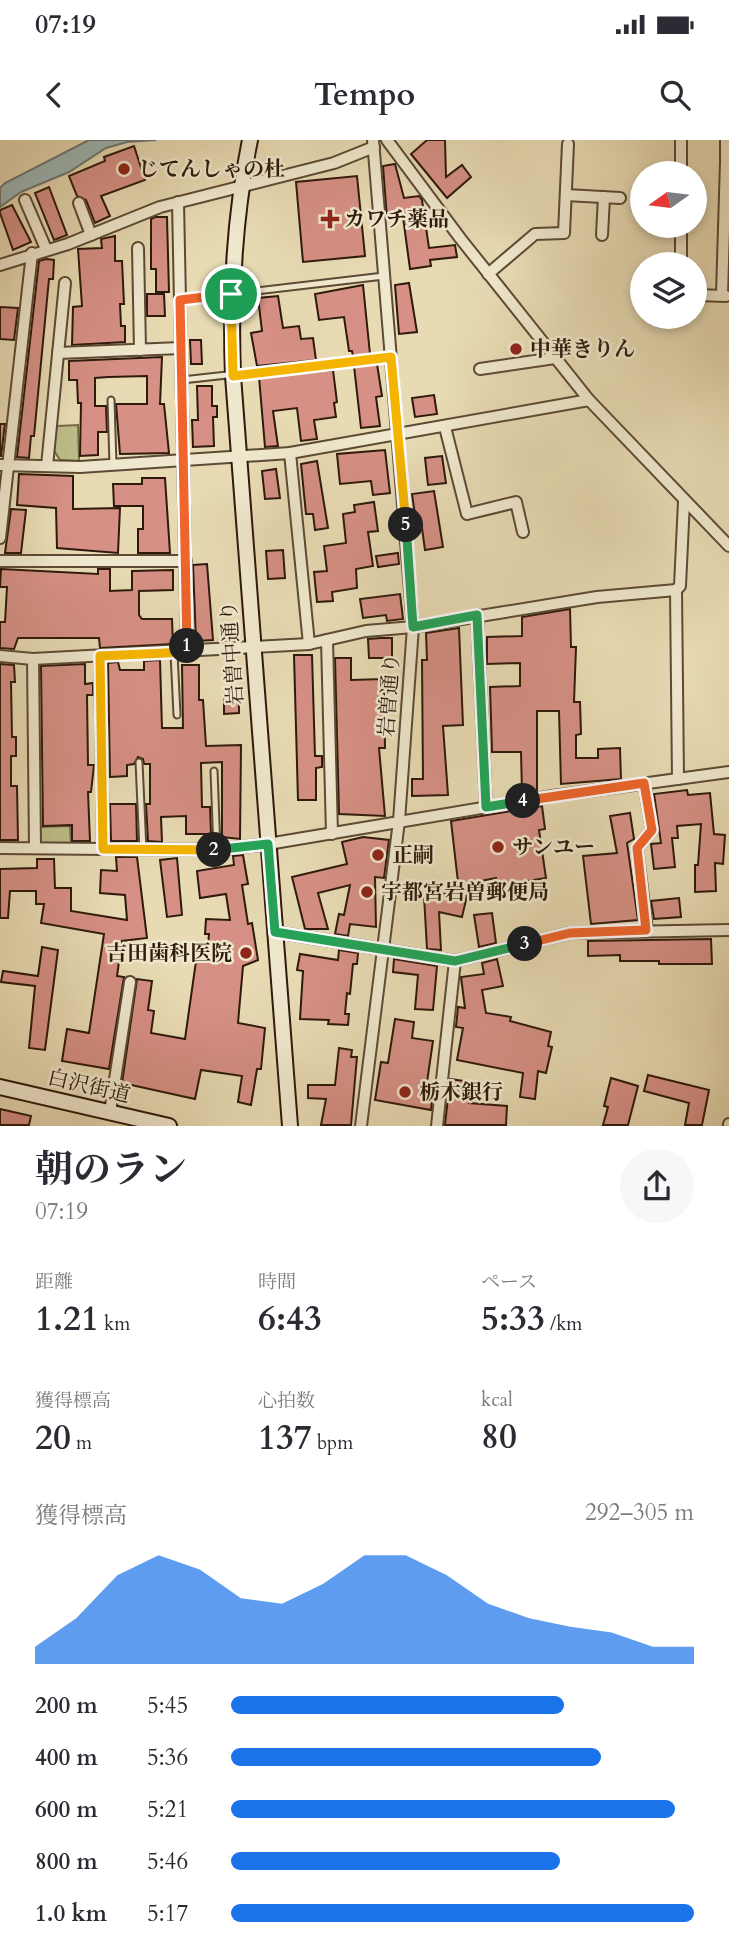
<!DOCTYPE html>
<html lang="ja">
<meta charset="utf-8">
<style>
:root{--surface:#fff;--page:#f7f7f7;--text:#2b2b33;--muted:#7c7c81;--accent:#1a73e8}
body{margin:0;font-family:Cardo,"Noto Serif JP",serif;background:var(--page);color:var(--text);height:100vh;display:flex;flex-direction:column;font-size:26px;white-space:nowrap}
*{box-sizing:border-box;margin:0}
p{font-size:23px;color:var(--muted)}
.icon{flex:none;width:38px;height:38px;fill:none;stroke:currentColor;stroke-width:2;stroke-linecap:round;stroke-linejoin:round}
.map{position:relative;height:986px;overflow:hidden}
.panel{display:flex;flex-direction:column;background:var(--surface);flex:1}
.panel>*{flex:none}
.needle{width:46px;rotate:256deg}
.buttons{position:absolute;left:630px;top:21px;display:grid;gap:14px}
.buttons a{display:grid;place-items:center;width:77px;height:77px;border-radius:50%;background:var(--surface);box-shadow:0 4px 10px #0003;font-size:35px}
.pin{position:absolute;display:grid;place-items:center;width:60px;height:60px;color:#fff;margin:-30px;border:4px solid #fff;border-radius:50%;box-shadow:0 2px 7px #0007}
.km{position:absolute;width:35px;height:35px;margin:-18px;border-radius:50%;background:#222;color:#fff;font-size:19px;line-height:35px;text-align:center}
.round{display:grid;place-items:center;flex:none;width:74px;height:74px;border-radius:37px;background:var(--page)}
.summary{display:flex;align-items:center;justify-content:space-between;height:119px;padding:0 35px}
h1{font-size:38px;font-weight:700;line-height:52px}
.stats{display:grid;grid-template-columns:repeat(3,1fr);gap:10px;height:119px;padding:7px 35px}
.stats div{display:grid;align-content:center}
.stats b{font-size:35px;font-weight:700}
.stats small{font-size:19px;font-weight:400}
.stats p{font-size:19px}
.chart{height:196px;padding:14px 35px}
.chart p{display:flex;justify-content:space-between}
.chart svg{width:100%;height:126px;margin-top:7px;fill:var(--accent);opacity:.7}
ul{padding:0 35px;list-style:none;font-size:23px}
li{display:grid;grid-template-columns:112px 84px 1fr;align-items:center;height:52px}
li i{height:18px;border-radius:9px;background:var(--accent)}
.status{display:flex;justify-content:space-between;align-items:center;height:49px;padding:0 35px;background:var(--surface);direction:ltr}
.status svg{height:19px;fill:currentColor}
header{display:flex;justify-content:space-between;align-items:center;height:91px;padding:0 35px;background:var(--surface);font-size:32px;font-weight:700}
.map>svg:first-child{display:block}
.green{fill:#bdbe89;stroke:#766c4a;stroke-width:2}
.water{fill:#9cb8b8;stroke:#707873;stroke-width:2}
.building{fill:#d69085;stroke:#2e190b;stroke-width:2}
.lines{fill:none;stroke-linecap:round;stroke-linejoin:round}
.lane-casing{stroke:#5c4a35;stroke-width:9}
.street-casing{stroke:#5c4a35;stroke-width:14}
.secondary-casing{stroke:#2e190b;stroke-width:18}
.lane{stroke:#f0e8ce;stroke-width:5}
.street{stroke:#f0e8ce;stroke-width:10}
.secondary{stroke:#f0e8ce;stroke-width:14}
.split-1-casing{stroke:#fff;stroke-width:14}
.split-2-casing{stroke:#fff;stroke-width:14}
.split-3-casing{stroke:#fff;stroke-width:14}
.split-4-casing{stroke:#fff;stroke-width:14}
.split-5-casing{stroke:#fff;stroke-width:14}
.split-6-casing{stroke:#fff;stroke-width:14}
.split-1{stroke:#f0652b;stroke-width:9}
.split-2{stroke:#f5b400;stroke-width:9}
.split-3{stroke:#22a559;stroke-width:9}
.split-4{stroke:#f0652b;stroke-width:9}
.split-5{stroke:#22a559;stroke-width:9}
.split-6{stroke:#f5b400;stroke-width:9}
.poi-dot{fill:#8f2418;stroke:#f0e8ce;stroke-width:2.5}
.labels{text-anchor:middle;stroke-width:5;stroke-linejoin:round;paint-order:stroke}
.poi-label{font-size:21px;font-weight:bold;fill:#2e190b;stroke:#f0e8ce;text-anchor:start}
.street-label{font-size:21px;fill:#2e190b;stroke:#f0e8ce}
</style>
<div class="status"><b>07:19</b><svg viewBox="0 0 49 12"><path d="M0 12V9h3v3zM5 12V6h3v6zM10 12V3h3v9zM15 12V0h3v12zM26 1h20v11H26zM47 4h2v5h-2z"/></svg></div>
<header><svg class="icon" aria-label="back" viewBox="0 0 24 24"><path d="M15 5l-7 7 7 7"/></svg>Tempo<svg class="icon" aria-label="search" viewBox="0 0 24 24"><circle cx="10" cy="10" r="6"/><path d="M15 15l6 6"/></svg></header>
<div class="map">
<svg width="729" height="986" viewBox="0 0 729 986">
<rect width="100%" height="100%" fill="#e8dbb4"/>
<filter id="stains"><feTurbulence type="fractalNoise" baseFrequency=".00286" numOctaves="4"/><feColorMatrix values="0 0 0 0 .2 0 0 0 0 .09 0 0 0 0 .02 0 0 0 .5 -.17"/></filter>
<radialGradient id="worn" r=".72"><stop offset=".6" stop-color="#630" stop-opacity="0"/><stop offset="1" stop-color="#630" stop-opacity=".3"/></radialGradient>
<g class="green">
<polygon points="78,285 79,321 60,320 53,309 57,286"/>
<polygon points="70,686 71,705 45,705 40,701 40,687"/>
</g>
<polygon class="water" points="89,0 156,0 127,2 106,8 69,32 21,52 0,67 0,48 5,43"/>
<g class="building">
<polygon points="427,0 445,0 446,37 462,25 471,37 447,58 411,14"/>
<polygon points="134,6 145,40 101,56 110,76 95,83 86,60 77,56 69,36 105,21 104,17"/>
<polygon points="395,24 404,58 419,56 422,60 429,108 455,105 457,117 430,120 431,126 410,129 403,77 387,79 383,26"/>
<polygon points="357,36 365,116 303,122 296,42"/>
<polygon points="49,47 67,95 54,100 35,53"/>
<polygon points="12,65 31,102 13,110 0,73 0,70"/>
<polygon points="155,77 167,77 169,152 156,152 156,129 151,129 151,79"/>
<polygon points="115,96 115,121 122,121 124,164 120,164 121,186 125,186 125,202 72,205 73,167 82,166 78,109 102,108 101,99"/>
<polygon points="46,119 54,120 53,139 49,139 34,296 31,296 29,318 17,317 39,121"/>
<polygon points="409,143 417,192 399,194 395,145"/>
<polygon points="363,145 370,214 353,216 352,211 349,211 344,177 319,180 315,154"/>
<polygon points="147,154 164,154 165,176 147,176"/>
<polygon points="278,156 283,188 299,186 301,199 313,198 316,220 257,226 251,193 262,191 258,158"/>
<polygon points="0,167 18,168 14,200 0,199"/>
<polygon points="190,200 201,200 202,224 191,224"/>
<polygon points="162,217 160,264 164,264 169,313 120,314 116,264 147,264 147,236 108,237 95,238 95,266 106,266 107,292 98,292 98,315 80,316 81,263 78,263 77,240 69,240 69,221"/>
<polygon points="377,224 382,256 376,257 380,286 361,288 354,226"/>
<polygon points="333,230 337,262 334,263 336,277 314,280 317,299 301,301 297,268 273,271 278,306 265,307 259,237"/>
<polygon points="197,246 212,246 212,266 217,266 217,277 213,277 214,306 193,307 192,280 198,280"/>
<polygon points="434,255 437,274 415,277 412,258"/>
<polygon points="0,284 5,284 1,316 0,316"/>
<polygon points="385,310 390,353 373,355 371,341 340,344 337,314"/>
<polygon points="442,316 446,343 428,345 425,318"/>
<polygon points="317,321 328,388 315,390 313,374 306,374 301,324"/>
<polygon points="276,329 280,358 265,359 262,331"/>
<polygon points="19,334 73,336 73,369 120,368 118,413 57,408 56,368 17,365"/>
<polygon points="142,338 165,338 170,413 138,413 138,389 143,389 143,366 114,366 113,344 142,344"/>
<polygon points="434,351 443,407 425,410 421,381 416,382 412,354"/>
<polygon points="374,362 378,391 368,392 373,426 356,429 357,448 332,452 333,461 317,462 314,432 327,431 324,406 346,403 343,374 355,372 354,365"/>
<polygon points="11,369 26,370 21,413 5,413"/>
<polygon points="283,410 285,438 268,439 266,411"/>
<polygon points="398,413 399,424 378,427 376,416"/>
<polygon points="207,424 213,500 196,501 193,425"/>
<polygon points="1,429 98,434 98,429 110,429 110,451 132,450 132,431 173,430 173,450 139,451 139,475 142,479 172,479 173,504 100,508 99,498 18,498 14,509 0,508 0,482 5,482 7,447 0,447"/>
<polygon points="400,454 403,479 387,481 386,475 363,478 360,459"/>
<polygon points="570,469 571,507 576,507 574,562 580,562 581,594 576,595 576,618 598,618 598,609 620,608 621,639 561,644 559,571 537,571 537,651 522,653 521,612 492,612 491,578 490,547 520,546 520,523 487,524 487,497 522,496 522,477"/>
<polygon points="459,488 463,585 443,586 448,655 412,656 412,639 423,639 422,520 427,520 426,493"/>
<polygon points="381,498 392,498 392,518 369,518 368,499"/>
<polygon points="294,515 312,515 315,616 322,616 322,627 316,628 316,660 298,660"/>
<polygon points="335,518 351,518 351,540 384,539 385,608 379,608 385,676 339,674"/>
<polygon points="160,520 162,588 183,588 182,525 199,525 199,560 203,560 206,606 241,605 240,699 222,697 222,622 201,623 202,667 210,667 211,694 186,694 186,676 161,677 162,702 148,701 146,664 150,664 150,624 144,624 143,619 138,617 134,624 127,625 127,636 110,637 108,523 118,522 120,530 144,530 144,521"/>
<polygon points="0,524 14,525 15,542 11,542 12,597 16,597 16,616 11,616 11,646 17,646 18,700 0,700"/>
<polygon points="85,524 85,544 93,543 93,555 87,555 88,625 94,625 91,652 88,652 90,701 72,701 72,685 43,686 41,526"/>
<polygon points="224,551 239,551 239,573 224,574"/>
<polygon points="687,650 688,655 710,653 714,694 725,695 723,724 715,723 716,751 695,752 695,725 698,725 701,684 677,686 678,698 672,698 675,727 654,729 651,704 661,703 654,654"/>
<polygon points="110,664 136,664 137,701 111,701"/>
<polygon points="542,666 545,689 539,690 546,738 497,746 496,738 470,743 462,777 439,772 441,810 427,809 424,756 451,753 452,749 459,751 451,681"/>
<polygon points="630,673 634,699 627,703 638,780 591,784 583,716 617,713 610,676"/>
<polygon points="363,697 389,700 384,738 375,737 376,787 350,784 348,796 335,794 339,774 344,775 350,745 318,753 328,789 305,789 292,737 347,724 342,702"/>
<polygon points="243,715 248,744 242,745 248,784 252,783 258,820 243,826 238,883 265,888 261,929 257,929 251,965 238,962 242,936 201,930 195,959 122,943 137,839 152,841 148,870 154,871 151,893 185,899 196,821 206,822 209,794 205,794 206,779 230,780 226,754 200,758 197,731 234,725 233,716"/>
<polygon points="116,717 137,717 147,798 122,801 117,836 124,837 109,929 62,921 67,889 89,893 104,794 41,783 44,764 36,764 36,751 10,751 8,778 0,778 0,729 37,728 37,719 54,719 55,748 71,748 71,771 127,780 125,755 100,753 101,730 117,731"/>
<polygon points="177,718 182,775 167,777 160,720"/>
<polygon points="679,758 681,777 654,779 651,761"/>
<polygon points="492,773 496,803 479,807 474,775"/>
<polygon points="711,799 712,824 659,824 659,821 620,821 620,815 588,816 588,801"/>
<polygon points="42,807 58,810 45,910 29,908 35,846 1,842 3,831 38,836"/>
<polygon points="339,810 358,813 357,824 353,824 350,854 347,853 345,874 349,874 348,885 328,884 329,880 300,879 303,831 297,830 300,814 338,820"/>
<polygon points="394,819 437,826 433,870 415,869 418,835 393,832"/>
<polygon points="497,819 503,846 482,850 486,873 511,877 510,881 551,892 548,906 552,907 546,933 538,931 535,959 520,957 523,933 457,920 463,888 456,887 458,867 465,868 461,837 484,834 482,823"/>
<polygon points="395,879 414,882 412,898 433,901 427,942 434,943 431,970 375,960 381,922 388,923"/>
<polygon points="339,908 352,910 351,917 357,917 351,985 321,985 326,959 308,958 308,945 335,945"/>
<polygon points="648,935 709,950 702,985 685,985 689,963 644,951"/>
<polygon points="611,938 638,946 628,985 603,985 608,967 604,966"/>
<polygon points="450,939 472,942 469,963 507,966 506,985 445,985"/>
<polygon points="0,969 31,976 29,985 0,985"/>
</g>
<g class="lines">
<g class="lane-casing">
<g id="lane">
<polyline points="180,160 384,136"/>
<polyline points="182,240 391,217"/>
<polyline points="111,260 113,325"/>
<polyline points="174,513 177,575"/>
<polyline points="139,622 143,710"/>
<polyline points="214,631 217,710"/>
</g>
</g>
<g class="street-casing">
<g id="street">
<polyline points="387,0 460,98 589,260 729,406"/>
<polyline points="681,0 681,33"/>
<polyline points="726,0 726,22"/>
<polyline points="566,55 620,58"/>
<polyline points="25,60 46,109"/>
<polyline points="178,62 187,512"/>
<polyline points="79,63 91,95"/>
<polyline points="681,86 681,124"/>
<polyline points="602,95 604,57"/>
<polyline points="138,108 140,210"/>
<polyline points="0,125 68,104 160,67 334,23 374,7"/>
<polyline points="488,134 535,94 564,93 568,4"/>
<polyline points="695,155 726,156"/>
<polyline points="722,155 726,22 729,23"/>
<polyline points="58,213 181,208"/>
<polyline points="480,229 555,218"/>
<polyline points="445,287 467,374 516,362 523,392"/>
<polyline points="290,313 309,504"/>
<polyline points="0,325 80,327 290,313 589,260"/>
<polyline points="47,326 65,143"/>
<polyline points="0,398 32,113"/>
<polyline points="0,421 186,421"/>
<polyline points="477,475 486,667"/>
<polyline points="327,500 332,694"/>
<polyline points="0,516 33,519 309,504 366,491 413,487 597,457 676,450"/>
<polyline points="100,516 103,709"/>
<polyline points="33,519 35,708"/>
<polyline points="678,639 676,450 680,446 684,361"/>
<polyline points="644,643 652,690 637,708 647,790"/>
<polyline points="0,708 217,710 268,704 553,656 729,632"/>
<polyline points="275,792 455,821 570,793 729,790"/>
<polyline points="110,972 130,842"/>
<polyline points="361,986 399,681 413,487 373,0"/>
<polyline points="437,986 455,821"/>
<polyline points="729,986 729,984"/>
</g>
</g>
<g class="secondary-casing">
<g id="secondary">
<path d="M250 0C234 78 230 156 233 236L290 986"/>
<polyline points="0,947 169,986"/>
</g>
</g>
<use href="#lane" class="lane"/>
<use href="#street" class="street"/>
<use href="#secondary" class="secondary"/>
</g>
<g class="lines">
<g class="split-1-casing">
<polyline id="split-1" points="187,506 180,160 231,154"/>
</g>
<g class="split-2-casing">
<polyline id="split-2" points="187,506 187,512 100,516 103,709 214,710"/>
</g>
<g class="split-3-casing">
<polyline id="split-3" points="214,710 268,704 275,792 455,821 525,804"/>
</g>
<g class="split-4-casing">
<polyline id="split-4" points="523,661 644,643 652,690 637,708 646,790 570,793 525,804"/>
</g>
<g class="split-5-casing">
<polyline id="split-5" points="406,385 413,487 477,475 486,667 523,661"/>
</g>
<g class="split-6-casing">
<polyline id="split-6" points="231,154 233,236 391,217 406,385"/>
</g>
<use href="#split-1" class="split-1"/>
<use href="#split-2" class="split-2"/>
<use href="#split-3" class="split-3"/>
<use href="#split-4" class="split-4"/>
<use href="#split-5" class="split-5"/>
<use href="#split-6" class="split-6"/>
</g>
<g class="poi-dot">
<circle cx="124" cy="29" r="7"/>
<path d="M326.5 68.5h7v7h7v7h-7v7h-7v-7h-7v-7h7z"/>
<circle cx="516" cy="209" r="7"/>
<circle cx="498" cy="707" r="7"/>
<circle cx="378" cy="715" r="7"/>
<circle cx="367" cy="752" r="7"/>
<circle cx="246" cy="813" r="7"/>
<circle cx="405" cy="952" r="7"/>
</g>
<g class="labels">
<g class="poi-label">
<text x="138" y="36">じてんしゃの杜</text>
<text x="344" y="86">カワチ薬品</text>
<text x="530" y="216">中華きりん</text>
<text x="512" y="714">サンユー</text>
<text x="392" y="722">正嗣</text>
<text x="381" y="759">宇都宮岩曽郵便局</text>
<text x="232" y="820" text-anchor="end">吉田歯科医院</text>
<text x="419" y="959">栃木銀行</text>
</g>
<g class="street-label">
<text transform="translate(232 513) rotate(-94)" y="7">岩曽中通り</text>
<text transform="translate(389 555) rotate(-86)" y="7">岩曽通り</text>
<text transform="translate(89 946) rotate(13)" y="7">白沢街道</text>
</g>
</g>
<rect width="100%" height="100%" filter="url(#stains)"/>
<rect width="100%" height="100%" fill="url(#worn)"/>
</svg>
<div class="buttons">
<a><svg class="needle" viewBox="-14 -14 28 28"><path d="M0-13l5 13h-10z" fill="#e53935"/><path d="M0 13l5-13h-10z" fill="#7c7c81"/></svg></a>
<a><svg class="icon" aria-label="layers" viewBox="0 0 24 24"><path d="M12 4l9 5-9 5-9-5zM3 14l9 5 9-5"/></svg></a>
</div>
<div class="pin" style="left:231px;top:154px;background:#1e9e55"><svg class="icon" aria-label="arrive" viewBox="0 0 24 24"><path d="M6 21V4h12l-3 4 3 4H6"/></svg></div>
<b class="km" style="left:187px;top:506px">1</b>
<b class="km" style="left:214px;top:710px">2</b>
<b class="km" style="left:525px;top:804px">3</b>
<b class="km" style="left:523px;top:661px">4</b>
<b class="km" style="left:406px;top:385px">5</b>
</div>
<section class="panel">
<div class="summary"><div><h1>朝のラン</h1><p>07:19</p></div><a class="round"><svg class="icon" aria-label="share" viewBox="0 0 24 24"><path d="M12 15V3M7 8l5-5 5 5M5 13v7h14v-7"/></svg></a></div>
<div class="stats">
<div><p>距離</p><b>1.21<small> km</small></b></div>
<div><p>時間</p><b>6:43</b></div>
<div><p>ペース</p><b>5:33<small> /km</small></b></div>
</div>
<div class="stats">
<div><p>獲得標高</p><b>20<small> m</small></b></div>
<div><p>心拍数</p><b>137<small> bpm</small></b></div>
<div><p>kcal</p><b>80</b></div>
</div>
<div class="chart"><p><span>獲得標高</span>292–305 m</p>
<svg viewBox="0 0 160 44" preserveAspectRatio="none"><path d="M0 44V38L10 28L20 13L30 6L40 11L50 21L60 23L70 16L80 6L90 6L100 13L110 23L120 28L130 31L140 33L150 38L160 38V44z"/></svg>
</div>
<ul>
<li><b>200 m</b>5:45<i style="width:72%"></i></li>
<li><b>400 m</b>5:36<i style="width:80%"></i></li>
<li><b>600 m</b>5:21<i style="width:96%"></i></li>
<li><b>800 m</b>5:46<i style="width:71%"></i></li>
<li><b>1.0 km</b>5:17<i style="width:100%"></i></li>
</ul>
</section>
